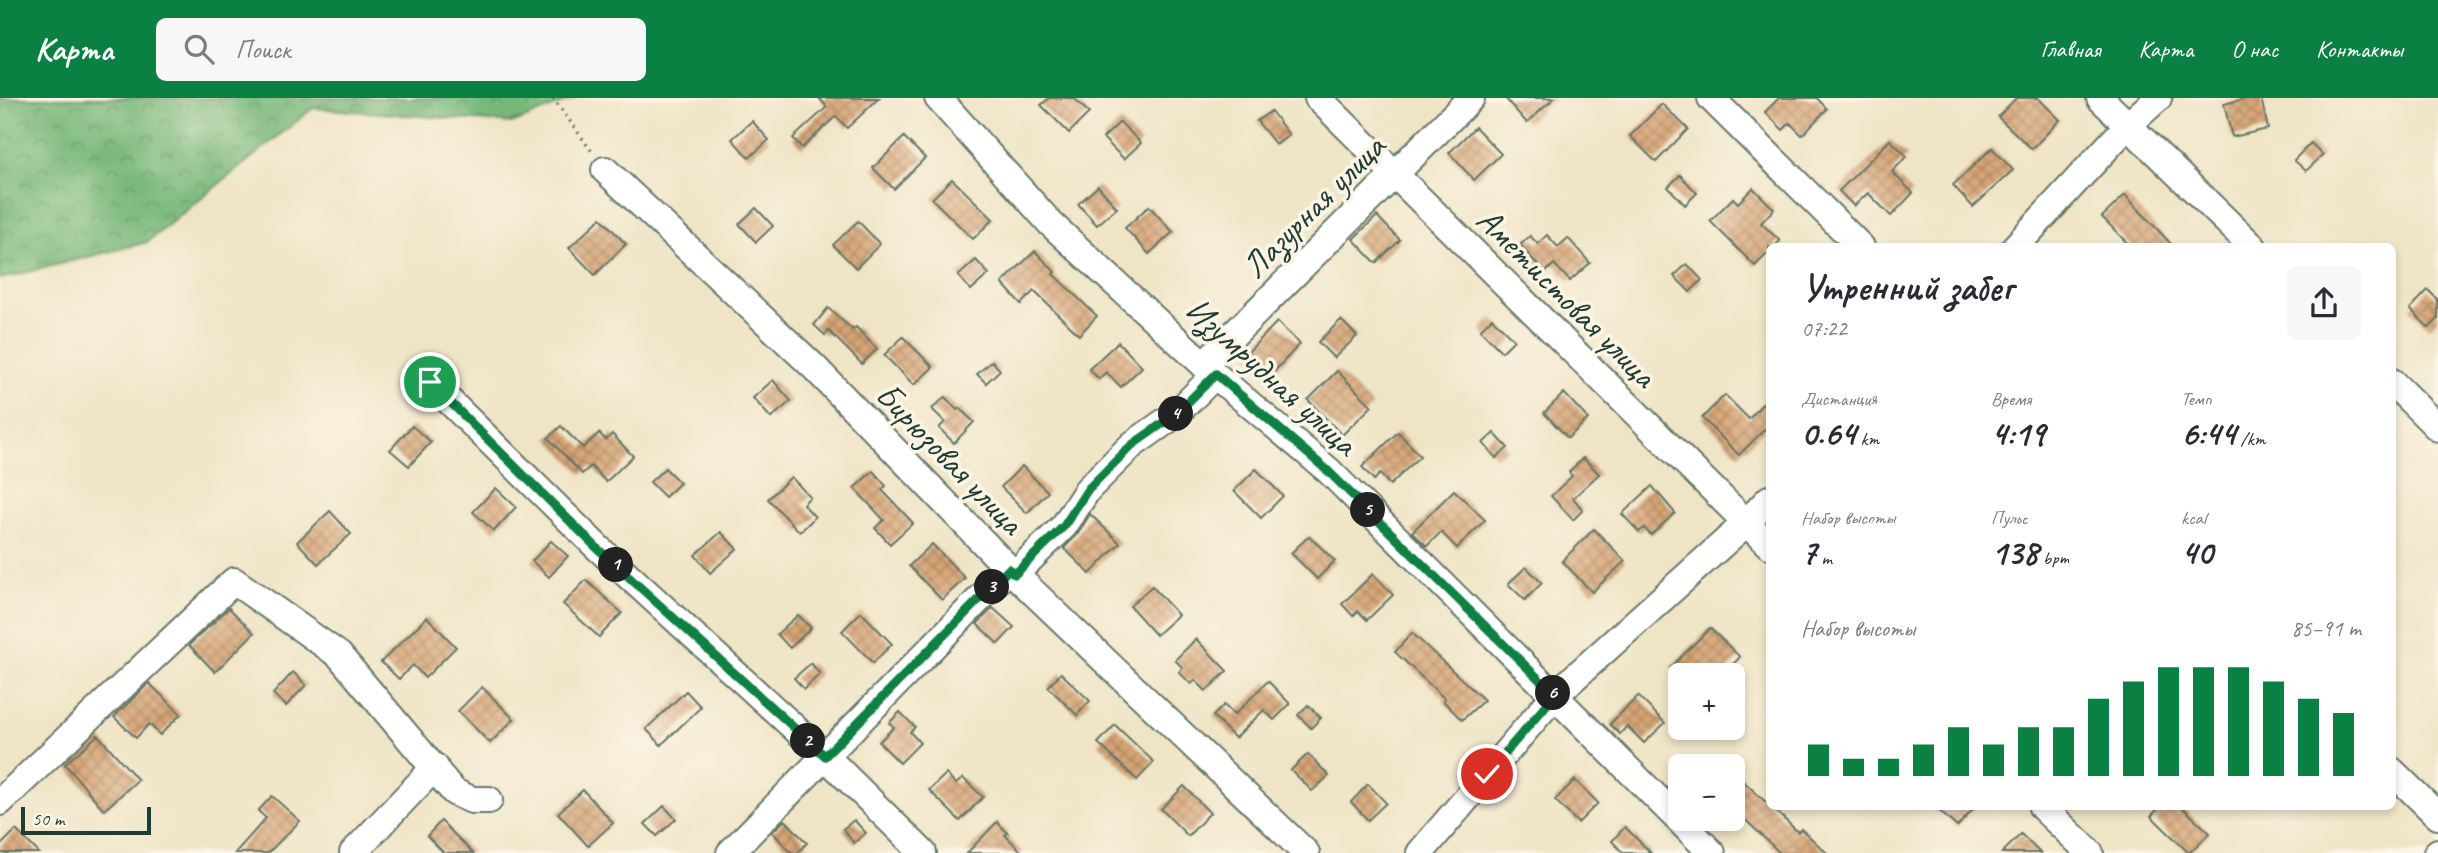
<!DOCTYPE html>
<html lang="ru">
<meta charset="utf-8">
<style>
:root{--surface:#fff;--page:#f7f7f7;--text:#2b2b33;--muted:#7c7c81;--accent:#0b8043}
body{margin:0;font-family:Caveat,sans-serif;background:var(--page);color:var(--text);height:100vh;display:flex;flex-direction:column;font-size:26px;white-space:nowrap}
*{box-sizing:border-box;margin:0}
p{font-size:23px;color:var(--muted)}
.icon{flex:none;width:38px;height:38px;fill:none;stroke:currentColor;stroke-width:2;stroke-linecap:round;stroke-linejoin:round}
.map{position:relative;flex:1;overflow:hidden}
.details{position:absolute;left:1766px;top:145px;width:630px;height:567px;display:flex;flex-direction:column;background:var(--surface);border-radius:10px;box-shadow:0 4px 10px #0003}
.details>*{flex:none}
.controls{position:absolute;left:1668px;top:565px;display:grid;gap:14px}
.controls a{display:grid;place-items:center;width:77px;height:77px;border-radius:10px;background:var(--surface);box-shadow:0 4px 10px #0003;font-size:35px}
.scale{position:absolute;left:21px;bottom:18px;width:130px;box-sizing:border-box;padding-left:7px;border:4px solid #1f3d34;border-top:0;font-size:19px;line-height:24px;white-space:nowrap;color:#1f3d34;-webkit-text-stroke:5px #fcf5e5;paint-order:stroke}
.pin{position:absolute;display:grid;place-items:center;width:60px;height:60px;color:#fff;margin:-30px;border:4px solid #fff;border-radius:50%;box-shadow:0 2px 7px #0007}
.km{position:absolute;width:35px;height:35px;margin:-18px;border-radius:50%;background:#222;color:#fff;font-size:19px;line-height:35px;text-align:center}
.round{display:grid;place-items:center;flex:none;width:74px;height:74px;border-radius:10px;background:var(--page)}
.overview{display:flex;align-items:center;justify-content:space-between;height:119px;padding:0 35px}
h1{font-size:38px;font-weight:600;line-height:52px}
.metrics{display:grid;grid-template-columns:repeat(3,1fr);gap:10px;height:119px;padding:7px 35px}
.metrics div{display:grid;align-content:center}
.metrics b{font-size:35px;font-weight:600}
.metrics small{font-size:19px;font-weight:400}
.metrics p{font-size:19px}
.chart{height:196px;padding:14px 35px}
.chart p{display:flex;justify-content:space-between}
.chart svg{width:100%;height:126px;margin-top:7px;stroke:var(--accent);stroke-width:6}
header{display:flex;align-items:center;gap:42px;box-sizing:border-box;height:98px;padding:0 35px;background:var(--accent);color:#fff}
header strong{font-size:33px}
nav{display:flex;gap:38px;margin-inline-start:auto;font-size:24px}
.search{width:490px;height:63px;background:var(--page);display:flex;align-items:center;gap:18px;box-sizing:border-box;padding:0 24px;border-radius:10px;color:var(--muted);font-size:26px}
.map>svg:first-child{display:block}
.forest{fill:url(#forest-crowns);stroke:#4c7a57;stroke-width:2}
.building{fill:url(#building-cross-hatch)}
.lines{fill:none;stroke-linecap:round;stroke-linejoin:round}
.minor-casing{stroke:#687767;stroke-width:30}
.path{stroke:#687767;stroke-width:3.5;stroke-dasharray:2 5;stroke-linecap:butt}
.minor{stroke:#fff;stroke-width:26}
.route-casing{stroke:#fff;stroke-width:14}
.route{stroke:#0b8043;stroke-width:9}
.labels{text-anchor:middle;stroke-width:7;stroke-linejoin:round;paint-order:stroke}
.street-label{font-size:35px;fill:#1f3d34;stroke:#fcf5e5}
</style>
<header>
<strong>Карта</strong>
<div class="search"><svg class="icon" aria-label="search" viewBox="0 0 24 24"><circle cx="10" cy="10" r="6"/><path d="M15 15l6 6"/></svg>Поиск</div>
<nav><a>Главная</a><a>Карта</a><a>О нас</a><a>Контакты</a></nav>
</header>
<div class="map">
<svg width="2438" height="755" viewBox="0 0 2438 755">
<defs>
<pattern id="forest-crowns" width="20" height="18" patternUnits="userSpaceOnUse" patternTransform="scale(1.75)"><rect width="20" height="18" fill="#79b87a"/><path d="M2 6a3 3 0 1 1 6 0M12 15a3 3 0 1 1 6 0" fill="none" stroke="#639765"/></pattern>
<pattern id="building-cross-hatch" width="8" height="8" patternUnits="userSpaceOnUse" patternTransform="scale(1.75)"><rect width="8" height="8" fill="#d7a475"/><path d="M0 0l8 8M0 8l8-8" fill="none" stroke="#ae8761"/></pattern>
</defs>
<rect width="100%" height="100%" fill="#fcf5e5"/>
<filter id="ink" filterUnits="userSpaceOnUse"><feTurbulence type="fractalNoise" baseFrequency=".0143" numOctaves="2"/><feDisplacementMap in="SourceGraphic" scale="14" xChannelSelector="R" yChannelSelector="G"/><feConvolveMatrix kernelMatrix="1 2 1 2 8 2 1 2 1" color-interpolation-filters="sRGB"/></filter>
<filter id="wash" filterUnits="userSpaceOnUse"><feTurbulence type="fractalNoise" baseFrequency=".00686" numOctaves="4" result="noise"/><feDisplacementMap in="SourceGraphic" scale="28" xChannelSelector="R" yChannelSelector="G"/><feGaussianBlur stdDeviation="1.57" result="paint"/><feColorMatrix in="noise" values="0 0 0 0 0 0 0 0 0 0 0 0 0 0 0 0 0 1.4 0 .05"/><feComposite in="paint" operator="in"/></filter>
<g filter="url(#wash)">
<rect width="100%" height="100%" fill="#efe4c6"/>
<polygon class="forest" points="0,0 575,0 514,25 313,10 147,144 0,181"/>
<g id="blocks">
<g class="building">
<polygon points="819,0 879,0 847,30 836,18 802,50 793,40 827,9"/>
<polygon points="1049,0 1074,0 1089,15 1069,35 1041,7"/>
<polygon points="1505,0 1554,0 1527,25"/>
<polygon points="1779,0 1817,0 1827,11 1802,37 1790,25 1783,32 1765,14"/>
<polygon points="2016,0 2038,0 2060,22 2032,51 1998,19"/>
<polygon points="2248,0 2261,0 2268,31 2232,39 2224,6"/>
<polygon points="1662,6 1688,31 1656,64 1630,38"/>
<polygon points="1271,13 1289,37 1276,47 1257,23"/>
<polygon points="752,23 769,42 749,60 732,41"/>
<polygon points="1120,24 1141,45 1124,61 1103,40"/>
<polygon points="1475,29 1501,56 1474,82 1449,55"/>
<polygon points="904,39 925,60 894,91 873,70"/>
<polygon points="1890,42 1907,58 1892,74 1913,95 1891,118 1868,95 1854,108 1839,93"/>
<polygon points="2311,45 2323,57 2306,73 2294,62"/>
<polygon points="1992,50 2013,72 1973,109 1953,87"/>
<polygon points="1680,77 1697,95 1685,107 1668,89"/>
<polygon points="952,81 993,121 973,141 932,101"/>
<polygon points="1098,88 1117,110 1097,127 1078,106"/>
<polygon points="1753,90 1774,111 1761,125 1780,143 1774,149 1769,149 1769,154 1755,168 1710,123 1733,100 1738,105"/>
<polygon points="2125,97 2174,149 2131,149 2102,119"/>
<polygon points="1149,108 1173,134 1149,156 1125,130"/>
<polygon points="756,110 773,128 756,144 739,126"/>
<polygon points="1377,118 1400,142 1376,165 1353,141"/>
<polygon points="601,120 626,146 595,177 569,150"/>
<polygon points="858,123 880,146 856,170 833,147"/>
<polygon points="1547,137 1558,149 1568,140 1590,165 1570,183 1554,166 1545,175 1520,147 1530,138 1538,146"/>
<polygon points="1035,153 1055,174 1053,176 1097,218 1079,237 1034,193 1021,206 1002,185"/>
<polygon points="976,162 989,176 971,192 958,178"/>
<polygon points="1687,166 1702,182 1690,194 1674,178"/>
<polygon points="2428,192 2438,202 2438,221 2429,230 2410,211"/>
<polygon points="828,210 853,232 856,229 877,251 862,266 829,233 825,237 814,227"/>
<polygon points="1492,220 1514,242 1502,254 1480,232"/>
<polygon points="1341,222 1357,238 1334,260 1318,244"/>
<polygon points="1277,224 1300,246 1271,277 1248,254"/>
<polygon points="903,239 933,269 914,287 884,257"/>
<polygon points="1118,244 1142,269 1121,289 1106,274 1099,281 1089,271"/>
<polygon points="992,263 1000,272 986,285 977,276"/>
<polygon points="1337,273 1372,308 1342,337 1308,302"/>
<polygon points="773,282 791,303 771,320 753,300"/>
<polygon points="1564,295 1588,321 1568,340 1544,315"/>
<polygon points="1725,297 1749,321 1769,298 1769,327 1739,357 1702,320"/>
<polygon points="945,299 957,312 959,310 974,324 954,345 939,330 945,324 932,311"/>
<polygon points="412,328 431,344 409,368 390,352"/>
<polygon points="561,328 583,350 599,335 606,342 612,336 633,358 606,384 591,368 582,376 548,340"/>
<polygon points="1398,334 1420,358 1390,387 1380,376 1374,382 1362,369"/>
<polygon points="1494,335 1508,350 1496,360 1483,345"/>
<polygon points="1583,360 1599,376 1573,400 1583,412 1573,422 1551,398 1572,378 1569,374"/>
<polygon points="1022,368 1048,394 1027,415 1001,389"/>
<polygon points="665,370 680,385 665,399 650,384"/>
<polygon points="1256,371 1283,398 1261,420 1234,393"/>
<polygon points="873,373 886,388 882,392 913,425 890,446 875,430 884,422 854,390"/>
<polygon points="791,379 810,399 803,406 815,419 800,434 768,401"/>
<polygon points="1652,388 1675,415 1651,437 1644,430 1639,434 1622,416"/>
<polygon points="496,390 516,409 494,433 473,414"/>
<polygon points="1454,392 1485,422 1457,450 1441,434 1427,448 1412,434"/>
<polygon points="330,413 351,436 318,466 297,444"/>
<polygon points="1090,416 1120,445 1090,476 1064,450 1077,437"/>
<polygon points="1594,431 1625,463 1592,494 1562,463"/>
<polygon points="721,434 737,451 710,475 695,457"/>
<polygon points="1309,438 1335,463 1317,481 1291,455"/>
<polygon points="551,443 568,458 549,479 532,463"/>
<polygon points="932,446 965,480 942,502 909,468"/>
<polygon points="1526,469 1542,485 1525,502 1508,486"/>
<polygon points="1373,476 1393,497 1367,522 1358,513 1353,518 1342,506"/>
<polygon points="586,482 622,515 599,539 563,506"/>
<polygon points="1152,488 1178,517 1156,537 1130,508"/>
<polygon points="229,510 254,535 215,574 189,547"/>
<polygon points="993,510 1014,529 998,546 977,526"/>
<polygon points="861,514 892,546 873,565 842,533"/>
<polygon points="798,517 811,530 790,550 777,536"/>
<polygon points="427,519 456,549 425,580 413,567 399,581 381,564"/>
<polygon points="1710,530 1740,559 1722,578 1679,578 1671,569"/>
<polygon points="1412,535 1484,602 1462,622 1443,603 1445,601 1395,554"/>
<polygon points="1196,541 1227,573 1206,593 1195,582 1191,586 1179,574 1183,570 1175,562"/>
<polygon points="811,565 820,576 804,591 794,580"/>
<polygon points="293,574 306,587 286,608 273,596"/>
<polygon points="1061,575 1090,603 1077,617 1048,589"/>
<polygon points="1268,583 1290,606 1274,622 1264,612 1235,640 1213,618 1224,607 1234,617"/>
<polygon points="149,585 181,616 160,637 149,626 136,640 114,619"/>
<polygon points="482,589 514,621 490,645 458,613"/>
<polygon points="686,593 701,609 661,647 646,631"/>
<polygon points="1638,598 1665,625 1644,645 1627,628 1620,636 1610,626"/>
<polygon points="1308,607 1321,620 1311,630 1298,617"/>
<polygon points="900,614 915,629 910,634 920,645 900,665 879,644 894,629 889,625"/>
<polygon points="1115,627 1154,664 1137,682 1098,645"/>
<polygon points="98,637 138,682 104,712 65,666"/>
<polygon points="1308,656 1329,678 1312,693 1291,672"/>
<polygon points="946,676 956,686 963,680 983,699 960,723 929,692"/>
<polygon points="1741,681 1798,734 1801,731 1827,755 1780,755 1732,709 1732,690"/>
<polygon points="1575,682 1598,705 1578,725 1555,702"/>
<polygon points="1368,686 1386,705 1368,722 1351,704"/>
<polygon points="1184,688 1210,715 1188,738 1161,711"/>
<polygon points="583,692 613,725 588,748 558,715"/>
<polygon points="272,698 300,723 268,755 235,755 266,720 258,713"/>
<polygon points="664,708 676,721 657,738 645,726"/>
<polygon points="1935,709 1975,709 1957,729"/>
<polygon points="2160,709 2182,709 2210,735 2189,755 2151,718"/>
<polygon points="785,722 807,745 797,755 792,755 772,734"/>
<polygon points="854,722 866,735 854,745 843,731"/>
<polygon points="441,723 473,755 444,755 427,738"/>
<polygon points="997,724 1008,735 1005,737 1023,755 967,755"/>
<polygon points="1625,729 1651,755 1623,755 1612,743"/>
<polygon points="16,732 39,755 0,755 0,748"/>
<polygon points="2021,736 2040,755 2002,755"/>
</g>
</g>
</g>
<g filter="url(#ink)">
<use href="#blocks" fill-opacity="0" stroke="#687767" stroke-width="2"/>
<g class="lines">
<g class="minor-casing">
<g id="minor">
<polyline points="938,0 1051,126 1215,277 1329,373 1712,755"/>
<polyline points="1318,0 1769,447"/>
<polyline points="1711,0 1861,149"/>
<polyline points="2100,0 2253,149"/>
<polyline points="605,72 815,270 1009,471 1306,755"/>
<polyline points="2015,149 2128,27 2158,0"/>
<polyline points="1204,266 1471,0"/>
<polyline points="430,284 597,449 825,658 923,755"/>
<polyline points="2392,284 2438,330"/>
<polyline points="1015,476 1064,428 1088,391 1132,347 1176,316 1215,277"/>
<polyline points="2392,673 2438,718"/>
<polyline points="0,704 234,483 339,557 454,694 472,702 489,702"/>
<polyline points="2042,709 2090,755"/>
<polyline points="353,755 435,669"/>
<polyline points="730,755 1009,471"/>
<polyline points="1420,755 1555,597 1746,425 1769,401"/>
<polyline points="2437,755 2438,754"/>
</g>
</g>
<polyline class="path" points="553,0 593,55"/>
<use href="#minor" class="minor"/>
</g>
</g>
<g class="lines" filter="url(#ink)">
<g class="route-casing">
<polyline id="route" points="430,284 597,450 825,658 1009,471 1015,476 1064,428 1088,391 1132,347 1176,316 1216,276 1328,373 1555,597 1487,676"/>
</g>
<use href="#route" class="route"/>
</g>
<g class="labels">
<g class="street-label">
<text transform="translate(1313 108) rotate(-45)" y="12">Лазурная улица</text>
<text transform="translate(1567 199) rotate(45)" y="12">Аметистовая улица</text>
<text transform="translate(1272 278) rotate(42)" y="12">Изумрудная улица</text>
<text transform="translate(950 360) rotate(46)" y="12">Бирюзовая улица</text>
</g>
</g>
</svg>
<div class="controls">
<a>+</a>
<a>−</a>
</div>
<div class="scale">50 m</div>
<div class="pin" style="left:430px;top:284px;background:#1e9e55"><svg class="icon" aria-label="arrive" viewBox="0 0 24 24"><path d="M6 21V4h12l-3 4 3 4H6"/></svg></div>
<div class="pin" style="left:1487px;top:676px;background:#d93025"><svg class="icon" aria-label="check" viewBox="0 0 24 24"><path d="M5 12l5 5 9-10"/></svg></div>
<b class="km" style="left:616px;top:467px">1</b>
<b class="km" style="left:808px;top:643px">2</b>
<b class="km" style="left:992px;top:489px">3</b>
<b class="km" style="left:1176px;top:316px">4</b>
<b class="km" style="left:1368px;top:412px">5</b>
<b class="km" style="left:1553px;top:595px">6</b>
<section class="details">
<div class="overview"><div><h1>Утренний забег</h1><p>07:22</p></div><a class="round"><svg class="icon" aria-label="share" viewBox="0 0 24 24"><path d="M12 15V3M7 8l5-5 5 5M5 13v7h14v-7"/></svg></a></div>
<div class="metrics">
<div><p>Дистанция</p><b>0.64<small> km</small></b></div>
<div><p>Время</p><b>4:19</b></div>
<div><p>Темп</p><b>6:44<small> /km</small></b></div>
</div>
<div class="metrics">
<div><p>Набор высоты</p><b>7<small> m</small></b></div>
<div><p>Пульс</p><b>138<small> bpm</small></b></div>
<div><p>kcal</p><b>40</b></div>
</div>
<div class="chart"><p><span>Набор высоты</span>85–91 m</p>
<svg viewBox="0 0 160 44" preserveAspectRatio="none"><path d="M5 44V33M15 44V38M25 44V38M35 44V33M45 44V27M55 44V33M65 44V27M75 44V27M85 44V17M95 44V11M105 44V6M115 44V6M125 44V6M135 44V11M145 44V17M155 44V22"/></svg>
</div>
</section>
</div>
